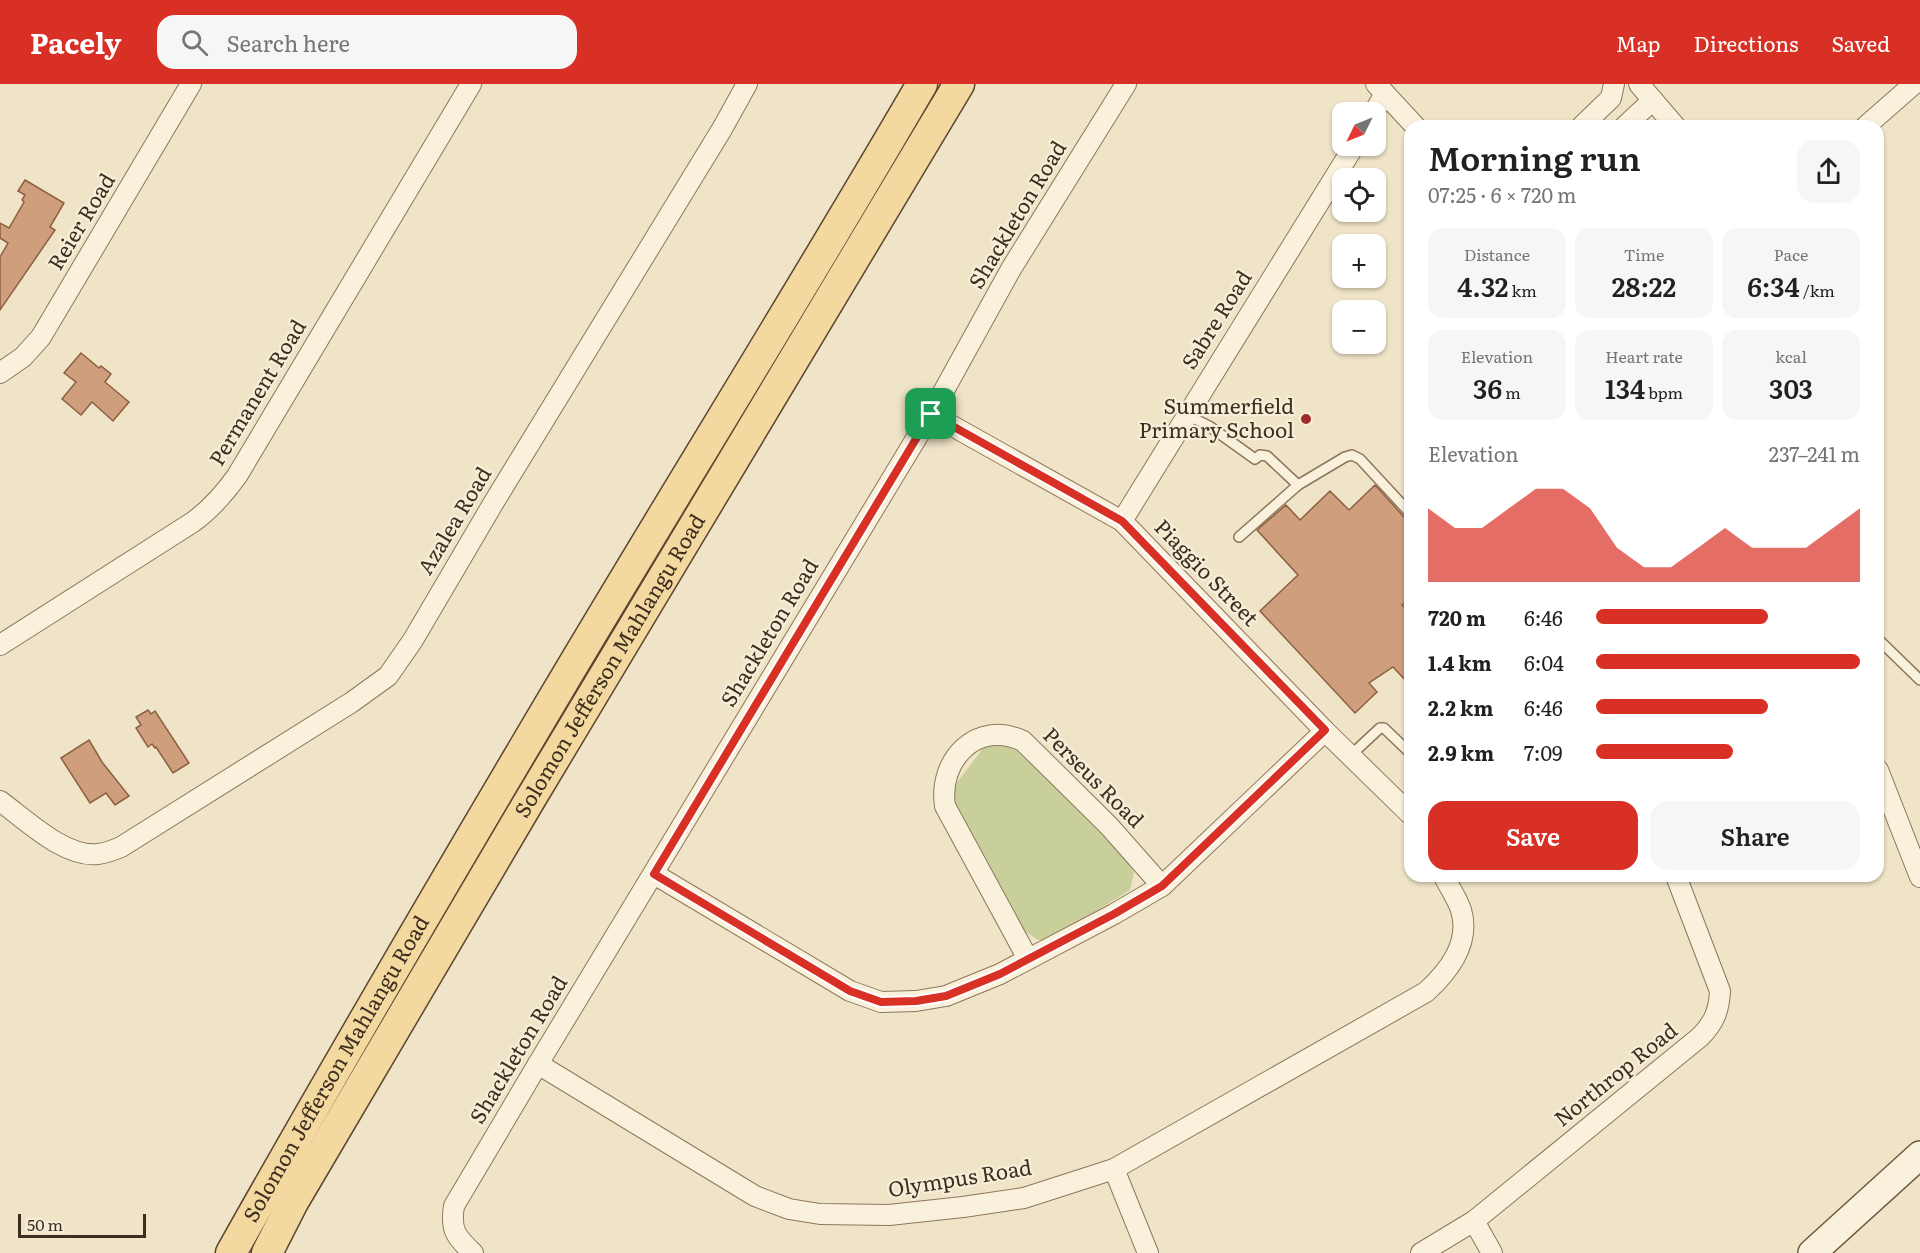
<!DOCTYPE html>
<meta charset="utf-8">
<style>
:root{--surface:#fff;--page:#f6f6f6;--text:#202124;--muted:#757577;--accent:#d93025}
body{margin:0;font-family:Literata,serif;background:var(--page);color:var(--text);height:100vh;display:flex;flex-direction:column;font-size:22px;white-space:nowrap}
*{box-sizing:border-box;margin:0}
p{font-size:20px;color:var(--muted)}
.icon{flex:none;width:33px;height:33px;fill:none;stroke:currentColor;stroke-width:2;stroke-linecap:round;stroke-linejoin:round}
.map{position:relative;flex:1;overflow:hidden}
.side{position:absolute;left:1404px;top:36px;width:480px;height:762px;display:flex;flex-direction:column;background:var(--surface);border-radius:18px;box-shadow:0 2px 4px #0004}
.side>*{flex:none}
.needle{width:39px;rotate:227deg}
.tools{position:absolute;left:1332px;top:18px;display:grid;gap:12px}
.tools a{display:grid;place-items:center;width:54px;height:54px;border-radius:12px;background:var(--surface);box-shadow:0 2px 4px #0004;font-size:30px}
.scale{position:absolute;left:18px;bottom:15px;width:128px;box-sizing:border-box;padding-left:6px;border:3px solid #3d2e20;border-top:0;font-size:16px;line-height:21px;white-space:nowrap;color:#3d2e20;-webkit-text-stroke:4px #f7eed8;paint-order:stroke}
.pin{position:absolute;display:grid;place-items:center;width:51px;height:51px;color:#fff;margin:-26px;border-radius:12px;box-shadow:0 3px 9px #0006}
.round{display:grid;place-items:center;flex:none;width:63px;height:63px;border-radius:18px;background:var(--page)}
.summary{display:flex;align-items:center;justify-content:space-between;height:102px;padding:0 24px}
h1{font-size:33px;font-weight:600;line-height:45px}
.stats{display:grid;grid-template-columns:repeat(3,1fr);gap:9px;height:102px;padding:6px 24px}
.stats div{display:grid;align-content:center;border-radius:15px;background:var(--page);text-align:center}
.stats b{font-size:26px;font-weight:600}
.stats small{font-size:16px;font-weight:400}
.stats p{font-size:16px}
.chart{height:168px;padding:12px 24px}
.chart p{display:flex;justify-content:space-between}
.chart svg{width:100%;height:108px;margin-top:6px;fill:var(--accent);opacity:.7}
.primary-button{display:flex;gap:12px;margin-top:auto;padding:12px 24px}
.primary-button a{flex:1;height:69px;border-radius:18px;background:var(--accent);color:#fff;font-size:24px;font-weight:600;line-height:69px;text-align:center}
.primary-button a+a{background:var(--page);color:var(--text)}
ul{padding:0 24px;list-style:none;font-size:20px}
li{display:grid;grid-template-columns:96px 72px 1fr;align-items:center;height:45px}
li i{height:15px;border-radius:8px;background:var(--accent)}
header{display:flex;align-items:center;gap:36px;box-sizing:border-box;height:84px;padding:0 30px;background:var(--accent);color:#fff}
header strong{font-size:28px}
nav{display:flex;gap:33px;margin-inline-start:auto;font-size:21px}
.search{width:420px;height:54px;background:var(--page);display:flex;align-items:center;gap:15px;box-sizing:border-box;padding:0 21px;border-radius:18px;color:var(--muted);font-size:22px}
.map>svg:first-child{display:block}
.green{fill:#c9cf9b}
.building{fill:#cf9f7d;stroke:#8d5f41;stroke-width:1.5}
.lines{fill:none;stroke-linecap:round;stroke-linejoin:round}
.lane-casing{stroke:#8d765c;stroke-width:12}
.street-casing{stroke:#8d765c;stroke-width:22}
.secondary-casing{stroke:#6f573f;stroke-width:30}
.primary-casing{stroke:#5b4430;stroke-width:33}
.lane{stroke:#faf1dc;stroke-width:9}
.street{stroke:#faf1dc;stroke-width:20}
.secondary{stroke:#faf1dc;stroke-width:27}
.primary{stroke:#f3d9a0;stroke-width:30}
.route-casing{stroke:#fff;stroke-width:12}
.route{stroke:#d93025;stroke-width:8}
.poi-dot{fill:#9e2a2b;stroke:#f7eed8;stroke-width:2}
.labels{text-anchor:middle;stroke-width:4.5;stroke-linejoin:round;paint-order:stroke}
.street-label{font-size:21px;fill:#3d2e20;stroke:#f7eed8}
.poi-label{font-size:21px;fill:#3d2e20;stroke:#f7eed8;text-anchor:end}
</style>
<header>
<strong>Pacely</strong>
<div class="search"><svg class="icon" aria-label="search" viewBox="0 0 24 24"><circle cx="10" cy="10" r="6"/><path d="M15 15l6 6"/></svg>Search here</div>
<nav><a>Map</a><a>Directions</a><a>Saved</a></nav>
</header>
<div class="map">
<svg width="1920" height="1169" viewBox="0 0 1920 1169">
<rect width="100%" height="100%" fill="#f0e4c8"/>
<polygon class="green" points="1000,659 1015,664 1027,673 1128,777 1134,789 1130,806 1049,856 1038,856 1020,844 957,729 953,715 956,700 983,664"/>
<g class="building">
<polygon points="25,96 64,119 50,143 55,146 0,226 0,173 8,159 0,154 0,139 9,144 24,118 22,116 25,111 18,107"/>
<polygon points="81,269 99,284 101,282 111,290 105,298 129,318 113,337 92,318 81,331 62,315 76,298 64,289"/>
<polygon points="1375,401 1405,434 1410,436 1410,514 1402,521 1410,529 1410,601 1393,583 1369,599 1377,608 1355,629 1260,527 1298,491 1257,446 1286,421 1300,436 1330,407 1349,426"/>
<polygon points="148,626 151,630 155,627 189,679 173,689 156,663 155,664 152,660 148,663 136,644 141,641 136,633"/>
<polygon points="89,656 102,678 129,712 115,721 106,709 90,719 61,674"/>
</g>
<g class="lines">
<g class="lane-casing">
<g id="lane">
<polyline points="1187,331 1209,342 1255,375 1260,371 1267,372 1298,401"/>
<polyline points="1239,453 1298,401 1345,373 1352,371 1360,375 1410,429"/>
<polyline points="1878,555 1920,596"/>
<polyline points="1351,671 1380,644 1384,644 1410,669"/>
</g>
</g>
<g class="street-casing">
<g id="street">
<polyline points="1376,0 1415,42"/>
<polyline points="1639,0 1675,42"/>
<polyline points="1374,28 1385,10"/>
<polyline points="1582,42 1611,14 1614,0"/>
<polyline points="1625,42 1653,16"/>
<polyline points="1866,42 1914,0"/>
<polyline points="0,289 23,273 41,253 191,0"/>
<polyline points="931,330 1122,437 1325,647 1410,730"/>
<polyline points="1122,437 1354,62"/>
<path d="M0 561 193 438C211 425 224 410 237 392L471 0"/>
<polyline points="1878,686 1920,793"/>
<path d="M0 717C26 736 65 774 98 770 106 769 114 766 121 763L352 618 388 592 413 556 494 418 722 45 747 0"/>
<polyline points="654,790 850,907 881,918 916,917 946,912 1000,890 1114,830 1162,802 1325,647"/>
<path d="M1028 875 945 722C938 676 977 635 1023 657L1109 742 1162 802"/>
<path d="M538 980 755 1112 789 1125 820 1130 889 1131 963 1123 1024 1114 1114 1085 1426 908C1449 887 1471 859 1461 826 1457 814 1449 803 1444 792"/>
<polyline points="1114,1085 1148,1169"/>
<polyline points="1474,1137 1492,1169"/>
<path d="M473 1169C456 1153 450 1146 454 1122L538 980 931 330 1011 185 1126 0"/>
<path d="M1421 1169 1474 1137 1700 953C1714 939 1719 927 1720 907L1676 792"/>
</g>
</g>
<g class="secondary-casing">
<polyline id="secondary" points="1812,1169 1920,1071"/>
</g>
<g class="primary-casing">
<g id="primary">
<path id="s1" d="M231 1169C338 979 449 790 560 603 680 401 804 203 922 0"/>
<path id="s2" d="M267 1169 293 1118 531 714 959 0"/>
</g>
</g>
<use href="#lane" class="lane"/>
<use href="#street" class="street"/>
<use href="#secondary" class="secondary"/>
<use href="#primary" class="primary"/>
</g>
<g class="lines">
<g class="route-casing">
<polygon id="route" points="931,330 1122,437 1325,646 1162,802 1114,830 1000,890 946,912 916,917 881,918 850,907 654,790"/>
</g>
<use href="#route" class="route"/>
</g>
<circle class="poi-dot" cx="1306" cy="335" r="6"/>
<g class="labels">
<g class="street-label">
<text transform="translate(1018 131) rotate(-59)" y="7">Shackleton Road</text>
<text transform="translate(82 138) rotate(-59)" y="7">Reier Road</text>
<text transform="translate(1217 236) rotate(-58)" y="7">Sabre Road</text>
<text transform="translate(258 309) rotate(-59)" y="7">Permanent Road</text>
<text transform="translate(455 437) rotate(-59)" y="7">Azalea Road</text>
<text transform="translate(1206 489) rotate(46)" y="7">Piaggio Street</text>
<text transform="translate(770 549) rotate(-59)" y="7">Shackleton Road</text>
<text dy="7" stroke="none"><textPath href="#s2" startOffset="680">Solomon Jefferson Mahlangu Road</textPath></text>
<text transform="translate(1093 694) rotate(45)" y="7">Perseus Road</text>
<text transform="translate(519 966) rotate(-59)" y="7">Shackleton Road</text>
<text dy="7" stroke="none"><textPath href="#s1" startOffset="212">Solomon Jefferson Mahlangu Road</textPath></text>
<text transform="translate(1616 991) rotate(-39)" y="7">Northrop Road</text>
<text transform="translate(960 1095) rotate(-9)" y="7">Olympus Road</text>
</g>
<g class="poi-label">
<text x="1294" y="330">Summerfield<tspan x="1294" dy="24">Primary School</tspan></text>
</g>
</g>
</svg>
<div class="tools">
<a><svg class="needle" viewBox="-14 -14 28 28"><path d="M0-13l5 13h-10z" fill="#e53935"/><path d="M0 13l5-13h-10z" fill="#757577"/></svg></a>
<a><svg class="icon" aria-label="locate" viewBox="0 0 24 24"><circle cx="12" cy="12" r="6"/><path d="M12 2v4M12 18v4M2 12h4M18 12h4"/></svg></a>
<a>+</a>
<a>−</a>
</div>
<div class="scale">50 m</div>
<div class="pin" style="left:931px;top:330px;background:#1e9e55"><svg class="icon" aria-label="arrive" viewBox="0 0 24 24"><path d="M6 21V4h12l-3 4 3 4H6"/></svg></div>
<section class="side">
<div class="summary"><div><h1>Morning run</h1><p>07:25 · 6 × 720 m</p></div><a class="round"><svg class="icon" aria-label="share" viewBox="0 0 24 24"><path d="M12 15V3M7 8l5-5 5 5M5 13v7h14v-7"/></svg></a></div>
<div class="stats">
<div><p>Distance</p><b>4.32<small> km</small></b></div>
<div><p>Time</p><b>28:22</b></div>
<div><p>Pace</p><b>6:34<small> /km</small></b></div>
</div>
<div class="stats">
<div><p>Elevation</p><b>36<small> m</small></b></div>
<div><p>Heart rate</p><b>134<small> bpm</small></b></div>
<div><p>kcal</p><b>303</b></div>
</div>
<div class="chart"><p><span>Elevation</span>237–241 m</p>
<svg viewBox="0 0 160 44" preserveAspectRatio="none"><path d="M0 44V14L10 22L20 22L30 14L40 6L50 6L60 14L70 30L80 38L90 38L100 30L110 22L120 30L130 30L140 30L150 22L160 14V44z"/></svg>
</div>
<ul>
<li><b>720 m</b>6:46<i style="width:65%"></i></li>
<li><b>1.4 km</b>6:04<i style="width:100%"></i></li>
<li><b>2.2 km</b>6:46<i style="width:65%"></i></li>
<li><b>2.9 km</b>7:09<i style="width:52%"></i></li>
</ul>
<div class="primary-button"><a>Save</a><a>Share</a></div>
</section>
</div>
